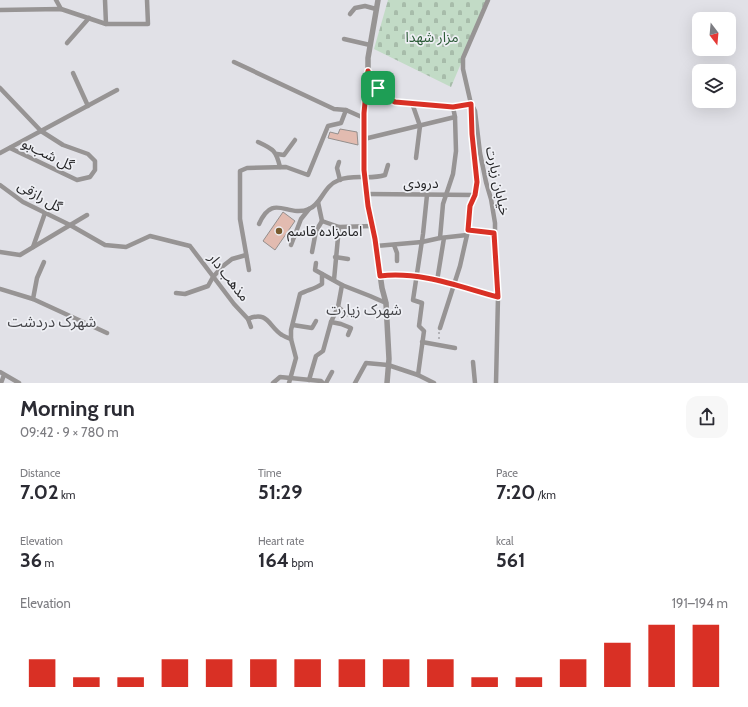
<!DOCTYPE html>
<meta charset="utf-8">
<style>
:root{--surface:#fff;--page:#f7f7f7;--text:#2b2b33;--muted:#7c7c81;--accent:#d93025}
body{margin:0;font-family:Cabin,"Noto Sans Arabic",sans-serif;background:var(--page);color:var(--text);height:100vh;display:flex;flex-direction:column;font-size:15px;white-space:nowrap}
*{box-sizing:border-box;margin:0}
p{font-size:13px;color:var(--muted)}
.icon{flex:none;width:22px;height:22px;fill:none;stroke:currentColor;stroke-width:2;stroke-linecap:round;stroke-linejoin:round}
.map{position:relative;height:383px;overflow:hidden}
.sheet{display:flex;flex-direction:column;background:var(--surface);flex:1}
.sheet>*{flex:none}
.needle{width:26px;rotate:164deg}
.tools{position:absolute;left:692px;top:12px;display:grid;gap:8px}
.tools a{display:grid;place-items:center;width:44px;height:44px;border-radius:8px;background:var(--surface);box-shadow:0 4px 16px #0002;font-size:20px}
.pin{position:absolute;display:grid;place-items:center;width:34px;height:34px;color:#fff;margin:-17px;border-radius:8px;box-shadow:0 2px 6px #0006}
.round{display:grid;place-items:center;flex:none;width:42px;height:42px;border-radius:12px;background:var(--page)}
.summary{display:flex;align-items:center;justify-content:space-between;height:68px;padding:0 20px}
h1{font-size:22px;font-weight:700;line-height:30px}
.metrics{display:grid;grid-template-columns:repeat(3,1fr);gap:6px;height:68px;padding:4px 20px}
.metrics div{display:grid;align-content:center}
.metrics b{font-size:20px;font-weight:700}
.metrics small{font-size:11px;font-weight:400}
.metrics p{font-size:11px}
.chart{height:112px;padding:8px 20px}
.chart p{display:flex;justify-content:space-between}
.chart svg{width:100%;height:72px;margin-top:4px;stroke:var(--accent);stroke-width:6}
.map>svg:first-child{display:block}
.cemetery{fill:url(#cemetery-stones)}
.building{fill:#e2bbb0;stroke:#948f8d}
.lines{fill:none;stroke-linecap:round;stroke-linejoin:round}
.path{stroke:#848488;stroke-width:1;stroke-dasharray:2 3;stroke-linecap:butt}
.minor{stroke:#979494;stroke-width:4.5}
.tertiary{stroke:#979494;stroke-width:5.5}
.route-casing{stroke:#fff;stroke-width:8}
.route{stroke:#d93025;stroke-width:5}
.poi-dot{fill:#785b2e;stroke:#eeeff4;stroke-width:1.5}
.labels{text-anchor:middle;stroke-width:3.5;stroke-linejoin:round;paint-order:stroke}
.park-label{font-size:14px;fill:#2d5c38;stroke:#eeeff4}
.street-label{font-size:14px;fill:#252527;stroke:#eeeff4}
.poi-label{font-size:14px;fill:#252527;stroke:#eeeff4;text-anchor:start}
.neighbourhood-label{font-size:15px;fill:#47474b;stroke:#eeeff4}
</style>
<div class="map">
<svg width="748" height="383" viewBox="0 0 748 383">
<defs>
<pattern id="cemetery-stones" width="16" height="16" patternUnits="userSpaceOnUse"><rect width="16" height="16" fill="#c2dbc6"/><path d="M2 7V4a2 2 0 0 1 4 0v3zM10 15v-3a2 2 0 0 1 4 0v3z" fill="#a7bcaa"/></pattern>
</defs>
<rect width="100%" height="100%" fill="#e1e1e7"/>
<polygon class="cemetery" points="388,0 488,0 451,87 374,49"/>
<g class="building">
<polygon points="340,129 357,132 358,145 328,138 330,132 338,134"/>
<polygon points="283,212 295,221 275,250 263,241"/>
</g>
<g class="lines">
<polyline class="path" points="439,339 439,332"/>
<g class="minor">
<polyline points="56,0 61,9"/>
<polyline points="105,0 106,24"/>
<polyline points="0,10 61,9 106,24 148,24 147,0"/>
<polyline points="350,14 355,8 365,6 376,9"/>
<polyline points="344,39 370,45"/>
<polyline points="67,43 89,18"/>
<polyline points="234,62 334,109 346,110 364,118"/>
<polyline points="368,71 382,95 395,102 453,107 471,104"/>
<polyline points="73,73 88,106"/>
<polyline points="0,88 41,131 63,145 88,154 95,161 95,170 90,177 77,180 10,148"/>
<polyline points="412,103 420,126 416,158"/>
<polyline points="472,105 475,111 480,153 486,182 491,199 495,223 495,265 498,297 496,383"/>
<polyline points="364,139 455,117"/>
<path d="M258 142C273 149 276 150 280 167"/>
<polyline points="0,153 117,90"/>
<polyline points="277,154 284,155 295,140"/>
<polyline points="339,162 337,168 340,180"/>
<path d="M0 185 23 202 70 225 105 245 126 247 150 236 190 246 234 304 248 319C268 310 269 327 282 335 285 337 288 338 291 339"/>
<polyline points="367,194 475,195"/>
<polyline points="318,202 322,221 339,227 372,226"/>
<path d="M259 224C273 192 287 218 309 209 322 204 323 186 339 180 354 174 370 180 385 175L388 165"/>
<polyline points="468,230 494,233"/>
<polyline points="440,238 443,204 453,174 456,151 455,117 453,107"/>
<polyline points="291,245 301,219 309,209"/>
<polyline points="394,245 397,253 397,261"/>
<polyline points="376,246 422,242 440,238 467,235"/>
<polyline points="33,247 45,213"/>
<polyline points="0,252 20,255 87,215"/>
<polyline points="312,252 316,231 322,221"/>
<polyline points="335,257 348,259"/>
<polyline points="316,263 315,270 342,285 370,296 386,303"/>
<polyline points="249,270 240,219 240,171 247,168 286,167 308,175 328,126 341,123 346,110"/>
<path d="M380 276C420 271 460 287 498 297"/>
<polyline points="334,280 339,227"/>
<polyline points="437,281 444,238"/>
<polyline points="0,289 33,299 107,333"/>
<polyline points="176,293 185,294 208,286 213,277 223,266 232,259 246,255"/>
<polyline points="33,299 37,278 44,262"/>
<polyline points="338,307 347,314"/>
<polyline points="248,319 251,327"/>
<polyline points="331,322 341,324 351,328 348,335"/>
<polyline points="293,325 312,328 316,321"/>
<polyline points="440,328 460,266 467,235 470,206 475,195 477,182 473,154 471,104 463,69 463,58 488,0"/>
<polyline points="422,342 455,348"/>
<polyline points="473,362 475,383"/>
<polyline points="0,372 19,383"/>
<polyline points="418,375 424,331 419,326 422,303 413,300 423,234 427,195"/>
<polyline points="309,380 316,356 323,351 331,322 338,307 342,285"/>
<polyline points="1,383 4,375"/>
<polyline points="273,383 280,377 321,381 323,383"/>
<path d="M289 383 296 358 291 339V330L300 294C307 290 315 289 322 284V274"/>
<polyline points="326,383 332,372"/>
<polyline points="355,383 366,363 388,365 418,375 434,383"/>
</g>
<polyline class="tertiary" points="378,0 368,58 368,71 364,113 364,170 368,206 375,239 382,288 386,303 389,359 387,383"/>
</g>
<g class="lines">
<g class="route-casing">
<path id="route" d="M368 71 382 95 395 102 453 107 471 104 472 134 477 182 475 195 470 206 468 230 494 233 498 297C460 287 420 271 380 276L375 239 368 206 364 170V113Z"/>
</g>
<use href="#route" class="route"/>
</g>
<circle class="poi-dot" cx="279" cy="231" r="4"/>
<g class="labels">
<g class="park-label">
<text x="432" y="42">مزار شهدا</text>
</g>
<g class="street-label">
<text transform="translate(48 154) rotate(26)" y="5">گل شب‌بو</text>
<text transform="translate(498 181) rotate(78)" y="5">خیابان زیارت</text>
<text x="421" y="188">درودی</text>
<text transform="translate(40 196) rotate(30)" y="5">گل رازقی</text>
<text transform="translate(229 277) rotate(52)" y="5">مذهب دار</text>
</g>
<g class="poi-label">
<text x="287" y="236">امامزاده قاسم</text>
</g>
<g class="neighbourhood-label">
<text x="364" y="315">شهرک زیارت</text>
<text x="52" y="327">شهرک دردشت</text>
</g>
</g>
</svg>
<div class="tools">
<a><svg class="needle" viewBox="-14 -14 28 28"><path d="M0-13l5 13h-10z" fill="#e53935"/><path d="M0 13l5-13h-10z" fill="#7c7c81"/></svg></a>
<a><svg class="icon" aria-label="layers" viewBox="0 0 24 24"><path d="M12 4l9 5-9 5-9-5zM3 14l9 5 9-5"/></svg></a>
</div>
<div class="pin" style="left:378px;top:88px;background:#1e9e55"><svg class="icon" aria-label="arrive" viewBox="0 0 24 24"><path d="M6 21V4h12l-3 4 3 4H6"/></svg></div>
</div>
<section class="sheet">
<div class="summary"><div><h1>Morning run</h1><p>09:42 · 9 × 780 m</p></div><a class="round"><svg class="icon" aria-label="share" viewBox="0 0 24 24"><path d="M12 15V3M7 8l5-5 5 5M5 13v7h14v-7"/></svg></a></div>
<div class="metrics">
<div><p>Distance</p><b>7.02<small> km</small></b></div>
<div><p>Time</p><b>51:29</b></div>
<div><p>Pace</p><b>7:20<small> /km</small></b></div>
</div>
<div class="metrics">
<div><p>Elevation</p><b>36<small> m</small></b></div>
<div><p>Heart rate</p><b>164<small> bpm</small></b></div>
<div><p>kcal</p><b>561</b></div>
</div>
<div class="chart"><p><span>Elevation</span>191–194 m</p>
<svg viewBox="0 0 160 44" preserveAspectRatio="none"><path d="M5 44V27M15 44V38M25 44V38M35 44V27M45 44V27M55 44V27M65 44V27M75 44V27M85 44V27M95 44V27M105 44V38M115 44V38M125 44V27M135 44V17M145 44V6M155 44V6"/></svg>
</div>
</section>
